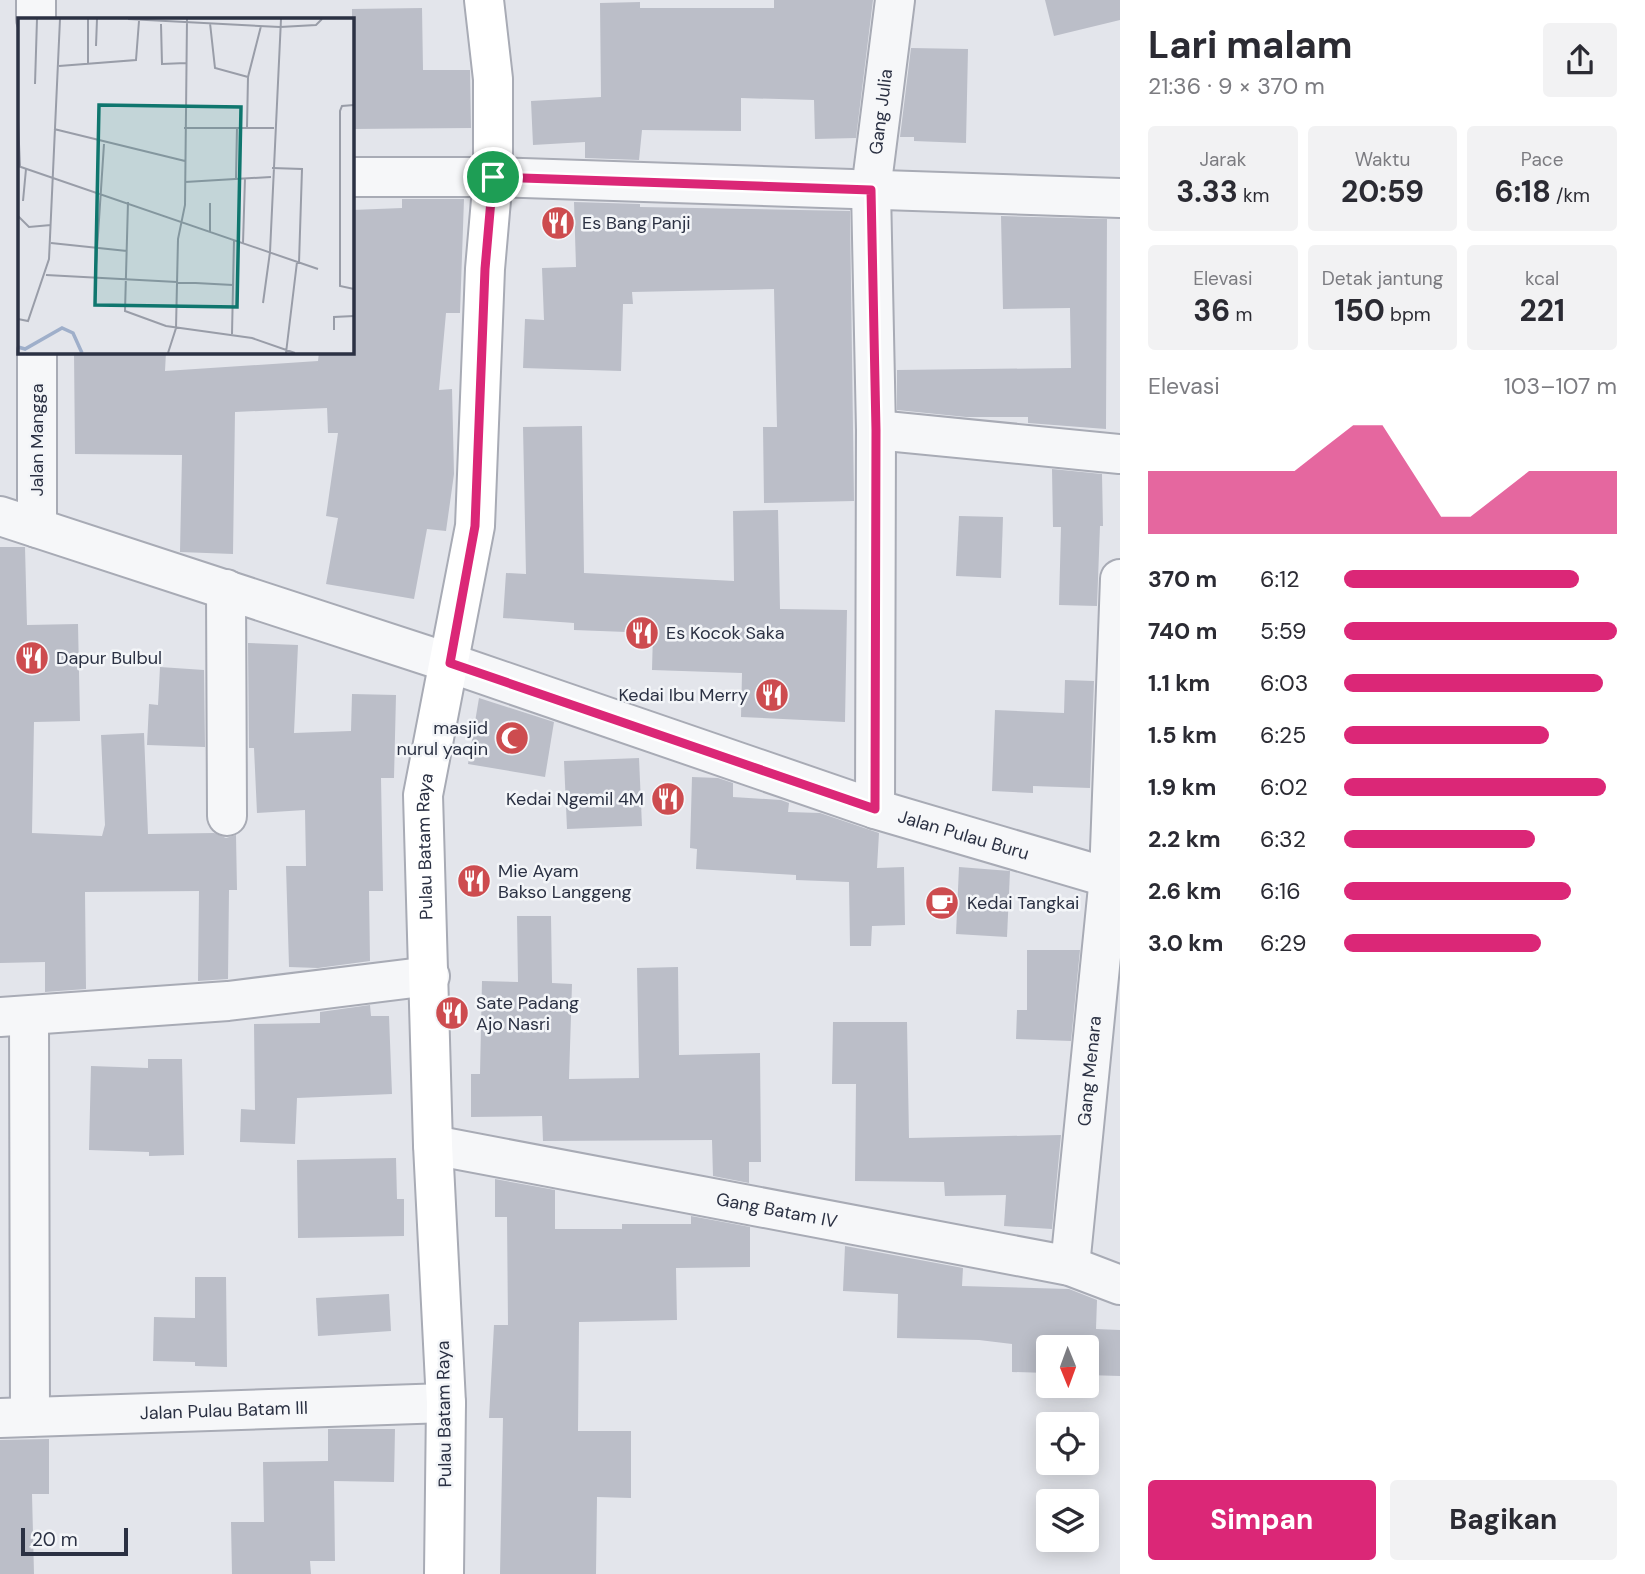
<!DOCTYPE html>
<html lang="id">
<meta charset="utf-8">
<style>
:root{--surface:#fff;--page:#f2f2f3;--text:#2b2b33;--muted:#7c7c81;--accent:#db2777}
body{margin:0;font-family:"DM Sans",sans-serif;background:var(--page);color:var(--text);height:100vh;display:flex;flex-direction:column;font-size:26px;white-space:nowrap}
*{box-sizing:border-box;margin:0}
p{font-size:23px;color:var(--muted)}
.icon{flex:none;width:38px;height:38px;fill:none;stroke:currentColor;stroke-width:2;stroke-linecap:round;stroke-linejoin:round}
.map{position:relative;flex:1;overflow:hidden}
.side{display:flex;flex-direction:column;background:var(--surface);width:525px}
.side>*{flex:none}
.needle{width:46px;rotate:179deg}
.controls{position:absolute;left:1036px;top:1335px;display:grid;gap:14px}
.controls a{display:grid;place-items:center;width:63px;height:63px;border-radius:7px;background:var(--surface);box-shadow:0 4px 18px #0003;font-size:35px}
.scale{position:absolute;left:21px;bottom:18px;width:107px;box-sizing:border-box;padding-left:7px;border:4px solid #2b3143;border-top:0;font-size:19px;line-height:24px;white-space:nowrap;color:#2b3143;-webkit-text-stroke:5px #f3f5f8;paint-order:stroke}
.pin{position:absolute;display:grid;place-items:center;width:60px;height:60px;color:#fff;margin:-30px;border:4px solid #fff;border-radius:50%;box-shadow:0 2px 7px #0007}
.round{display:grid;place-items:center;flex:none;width:74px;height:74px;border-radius:7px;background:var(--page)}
.overview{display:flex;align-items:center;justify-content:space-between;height:119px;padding:0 28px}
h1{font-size:38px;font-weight:700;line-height:52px}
.stats{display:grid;grid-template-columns:repeat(3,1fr);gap:10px;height:119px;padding:7px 28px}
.stats div{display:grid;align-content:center;border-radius:7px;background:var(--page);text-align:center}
.stats b{font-size:30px;font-weight:700}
.stats small{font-size:19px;font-weight:400}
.stats p{font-size:19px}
.chart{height:196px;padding:14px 28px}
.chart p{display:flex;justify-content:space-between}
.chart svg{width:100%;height:126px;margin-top:7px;fill:var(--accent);opacity:.7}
.cta{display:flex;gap:14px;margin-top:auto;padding:14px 28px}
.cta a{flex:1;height:80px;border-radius:7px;background:var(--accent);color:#fff;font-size:28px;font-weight:700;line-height:80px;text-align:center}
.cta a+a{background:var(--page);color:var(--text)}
ul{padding:0 28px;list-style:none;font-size:23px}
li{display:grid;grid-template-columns:112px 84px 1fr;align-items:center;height:52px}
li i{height:18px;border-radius:9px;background:var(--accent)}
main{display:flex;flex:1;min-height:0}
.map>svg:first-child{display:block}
.building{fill:#bbbec8}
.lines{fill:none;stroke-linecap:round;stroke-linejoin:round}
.street-casing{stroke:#a8abb5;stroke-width:42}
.secondary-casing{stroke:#a8abb5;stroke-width:42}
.street{stroke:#f6f7f9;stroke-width:38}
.secondary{stroke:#fff;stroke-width:38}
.route-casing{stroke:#fff;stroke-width:14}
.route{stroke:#db2777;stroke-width:9}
.labels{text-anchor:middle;stroke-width:5;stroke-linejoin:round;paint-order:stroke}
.street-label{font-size:18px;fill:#2b3143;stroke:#f3f5f8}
.poi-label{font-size:18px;fill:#2b3143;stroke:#f3f5f8;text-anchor:start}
.inset-river{fill:none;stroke:#9fafca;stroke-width:3.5}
.inset-road{fill:none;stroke:#999da8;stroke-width:2}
.view{fill:#0f766e;fill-opacity:0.15;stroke:#0f766e;stroke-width:3.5}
.inset-edge{fill:none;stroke:#2b3143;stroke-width:3.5}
</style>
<main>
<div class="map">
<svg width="1120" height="1574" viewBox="0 0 1120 1574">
<rect width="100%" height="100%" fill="#e3e5eb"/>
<g class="building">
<polygon points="774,0 873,0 856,138 815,139 814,100 741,98 741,131 642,130 639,160 585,158 585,142 533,145 531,101 601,97 600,3 640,2 640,8 774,8"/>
<polygon points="1045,0 1120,0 1120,20 1054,36"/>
<polygon points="422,8 423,70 470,70 471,128 352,129 352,9"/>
<polygon points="911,48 968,49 966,143 914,141 914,137 900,137"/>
<polygon points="402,199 464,199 460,313 446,313 439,390 452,389 454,474 446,531 427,529 414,599 326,584 338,518 326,516 338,433 328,433 327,408 235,412 233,554 180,552 182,455 75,454 74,352 166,352 165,371 318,361 319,352 352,352 352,210 402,208"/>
<polygon points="574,202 640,204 640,207 850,211 854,501 764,503 763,427 777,427 774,289 632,292 633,304 623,304 621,371 523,368 525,319 544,320 542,268 576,267"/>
<polygon points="1001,216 1107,219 1106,429 1028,423 1028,417 966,417 897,410 897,370 1071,368 1070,308 1003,309"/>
<polygon points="582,426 584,573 734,581 733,511 778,510 780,609 847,610 845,722 741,717 742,673 652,670 653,633 574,630 574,623 503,618 506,573 526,574 523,427"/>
<polygon points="1052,469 1102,474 1103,526 1100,526 1097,606 1059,605 1061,527 1053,527"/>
<polygon points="959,516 1003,517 1001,578 956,576"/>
<polygon points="0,547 25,547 27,625 78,624 80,721 34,722 32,833 102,836 105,825 101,735 144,733 148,834 214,833 226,838 236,835 237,890 229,890 228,979 198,981 199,891 85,892 86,989 45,992 45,962 0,963"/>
<polygon points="248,643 298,645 294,733 351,731 352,694 396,695 394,778 381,778 383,891 369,891 370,961 318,968 289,967 286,866 306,866 305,810 257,813 254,748 249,748"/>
<polygon points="160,667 204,670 205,747 147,745 149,704 158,705"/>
<polygon points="1065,680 1094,681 1090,788 1033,786 1033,793 992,791 995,710 1064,713"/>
<polygon points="479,698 554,722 545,777 468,764"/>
<polygon points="639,758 642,826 567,829 564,761"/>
<polygon points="692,777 718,778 733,783 733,797 781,800 789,803 788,812 820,813 879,833 877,868 904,867 905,925 872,926 871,946 850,946 849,882 796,880 796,875 696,869 697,849 690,848"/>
<polygon points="959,867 1010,871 1007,937 956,934"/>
<polygon points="517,916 551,916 552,983 572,984 569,1079 639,1078 637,968 678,967 679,1055 760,1053 761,1162 749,1162 749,1183 713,1176 712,1140 543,1141 542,1116 471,1117 471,1074 480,1074 482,981 518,982"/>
<polygon points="1027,950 1080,950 1071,1041 1016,1039 1017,1010 1027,1010"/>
<polygon points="370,1005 371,1016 389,1016 392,1094 297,1098 295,1144 240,1142 241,1109 255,1110 254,1024 320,1023 320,1012"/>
<polygon points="833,1022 907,1022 909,1138 1061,1135 1052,1229 1004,1226 1006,1195 945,1196 944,1182 855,1181 856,1084 832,1084"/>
<polygon points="148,1059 182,1059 184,1155 149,1156 149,1152 89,1150 91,1066 148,1068"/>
<polygon points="396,1158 397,1199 404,1199 404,1236 298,1238 297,1160"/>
<polygon points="495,1179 555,1190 555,1229 622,1229 622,1224 691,1224 691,1216 750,1227 750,1267 676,1268 677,1320 579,1322 578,1431 631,1431 631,1498 597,1497 596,1574 500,1574 503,1418 489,1418 494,1325 508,1325 507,1217 495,1217"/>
<polygon points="845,1246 963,1268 962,1286 1069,1289 1097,1300 1096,1329 1120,1330 1120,1376 1087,1375 1087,1348 1048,1348 1048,1373 1012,1372 1012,1344 979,1340 897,1338 898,1294 843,1291"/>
<polygon points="195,1277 226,1277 227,1367 195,1366 195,1362 153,1361 154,1317 195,1318"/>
<polygon points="389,1294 391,1331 318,1336 316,1298"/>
<polygon points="328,1429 395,1429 394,1482 334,1481 335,1561 310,1561 311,1574 232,1574 231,1522 264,1522 263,1462 328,1461"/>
<polygon points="49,1439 49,1494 32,1494 34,1574 0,1574 0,1440"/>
</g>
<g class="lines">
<g class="street-casing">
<g id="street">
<polyline points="36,0 36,19"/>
<polyline points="352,177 493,177 1120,198"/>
<polyline points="876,430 1120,454"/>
<path id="s1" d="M0 516 450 663 875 809 1120 881"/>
<polyline points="37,528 37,352"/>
<polyline points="226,589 227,816"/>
<path id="s2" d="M875 809 876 430 871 190 895 0"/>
<polyline points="0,1017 228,1001 430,976"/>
<polyline points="29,1017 30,1417"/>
<path id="s3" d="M433 1145 1070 1266 1120 1285"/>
<path id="s4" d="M1070 1266 1109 877 1120 579"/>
<path id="s5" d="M0 1418 446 1403"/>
</g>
</g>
<g class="secondary-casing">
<g id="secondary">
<path id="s6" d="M444 1574 446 1403 433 1145 423 795 475 526 485 269 493 177V79L484 0"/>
</g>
</g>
<use href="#street" class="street"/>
<use href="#secondary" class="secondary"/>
</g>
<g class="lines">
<g class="route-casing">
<polygon id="route" points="493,177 871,190 876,430 875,809 450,663 475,526 485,269"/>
</g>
<use href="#route" class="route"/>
</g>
<defs>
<g id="restaurant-disc" transform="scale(1.75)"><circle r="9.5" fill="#cd4c4f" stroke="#f3f5f8"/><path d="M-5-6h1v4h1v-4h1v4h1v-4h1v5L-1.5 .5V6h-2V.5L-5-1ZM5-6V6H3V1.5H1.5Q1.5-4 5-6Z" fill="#fff"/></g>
<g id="mosque-disc" transform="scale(1.75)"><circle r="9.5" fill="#cd4c4f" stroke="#f3f5f8"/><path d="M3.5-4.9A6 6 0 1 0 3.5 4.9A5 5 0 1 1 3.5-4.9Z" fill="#fff"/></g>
<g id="cafe-disc" transform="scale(1.75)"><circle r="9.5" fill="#cd4c4f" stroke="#f3f5f8"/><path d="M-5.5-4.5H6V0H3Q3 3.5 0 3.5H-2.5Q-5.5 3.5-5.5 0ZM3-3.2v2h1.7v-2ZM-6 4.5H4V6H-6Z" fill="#fff"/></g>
</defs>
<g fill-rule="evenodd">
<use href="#restaurant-disc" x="558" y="223"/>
<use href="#restaurant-disc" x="642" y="633"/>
<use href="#restaurant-disc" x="32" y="658"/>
<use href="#restaurant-disc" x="772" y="695"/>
<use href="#mosque-disc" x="512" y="738"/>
<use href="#restaurant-disc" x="668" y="799"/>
<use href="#restaurant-disc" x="474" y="881"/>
<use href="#cafe-disc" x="942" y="903"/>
<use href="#restaurant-disc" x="452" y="1013"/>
</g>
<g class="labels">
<g class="street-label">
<text dy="6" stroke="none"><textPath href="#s2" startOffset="698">Gang Julia</textPath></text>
<text transform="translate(37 440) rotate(-90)" y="6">Jalan Mangga</text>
<text dy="6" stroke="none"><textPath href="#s1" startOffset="1015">Jalan Pulau Buru</textPath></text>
<text dy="6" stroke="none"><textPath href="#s6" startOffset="728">Pulau Batam Raya</textPath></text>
<text dy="6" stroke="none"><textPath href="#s4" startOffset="196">Gang Menara</textPath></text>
<text dy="6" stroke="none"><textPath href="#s3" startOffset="350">Gang Batam IV</textPath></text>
<text dy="6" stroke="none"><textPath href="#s5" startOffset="224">Jalan Pulau Batam III</textPath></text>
<text transform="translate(444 1414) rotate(-91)" y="6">Pulau Batam Raya</text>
</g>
<g class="poi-label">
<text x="582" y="229">Es Bang Panji</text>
<text x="666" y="639">Es Kocok Saka</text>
<text x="56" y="664">Dapur Bulbul</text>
<text x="748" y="701" text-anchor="end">Kedai Ibu Merry</text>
<text x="488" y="734" text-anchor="end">masjid<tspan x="488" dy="21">nurul yaqin</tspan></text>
<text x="644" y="805" text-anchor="end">Kedai Ngemil 4M</text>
<text x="498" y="877">Mie Ayam<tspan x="498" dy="21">Bakso Langgeng</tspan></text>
<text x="967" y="909">Kedai Tangkai</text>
<text x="476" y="1009">Sate Padang<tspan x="476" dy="21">Ajo Nasri</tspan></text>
</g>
</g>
<g transform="translate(18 18)">
<rect width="336" height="336" fill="#e3e5eb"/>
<path class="inset-river" d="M0 329 7 331 44 310 55 315 64 335"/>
<path class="inset-road" d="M110 1 262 9 298 7 304 1M192 5 197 50 230 59M143 6 144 46 168 45M78 28 79 1M70 46V1M41 48 118 42 121 3M17 66 19 1M336 87 324 88 322 93V268L336 271M0 103 2 149M229 109 230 59 243 8M166 110H256M36 111 167 143M0 148 300 251M254 150 284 151 281 245M218 160 219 109M167 164 253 159M5 183 8 151M110 184 107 293 148 308 234 320 277 335M0 198 11 209 33 207M192 214V185M33 225 109 233M225 225 227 160M28 257 215 267M77 262 86 126M245 285 252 234 263 1M0 301 10 303 31 241 42 1M316 312V299L336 298M214 316 216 222M150 335 158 310 160 221 167 187 169 1M268 335 279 244"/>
<path class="view" d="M81 87 223 89 219 289 77 287Z"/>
<rect width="336" height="336" class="inset-edge"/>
</g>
</svg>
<div class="controls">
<a><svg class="needle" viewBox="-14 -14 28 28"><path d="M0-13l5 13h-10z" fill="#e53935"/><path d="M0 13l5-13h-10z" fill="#7c7c81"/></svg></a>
<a><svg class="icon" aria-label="locate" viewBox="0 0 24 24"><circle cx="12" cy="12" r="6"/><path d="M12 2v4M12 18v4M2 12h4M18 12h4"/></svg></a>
<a><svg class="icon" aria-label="layers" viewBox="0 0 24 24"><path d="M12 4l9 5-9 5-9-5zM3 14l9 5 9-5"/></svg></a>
</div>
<div class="scale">20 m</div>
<div class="pin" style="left:493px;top:177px;background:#1e9e55"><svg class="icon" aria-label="arrive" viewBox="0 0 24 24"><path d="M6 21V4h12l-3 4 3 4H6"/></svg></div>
</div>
<section class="side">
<div class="overview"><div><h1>Lari malam</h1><p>21:36 · 9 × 370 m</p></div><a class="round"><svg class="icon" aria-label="share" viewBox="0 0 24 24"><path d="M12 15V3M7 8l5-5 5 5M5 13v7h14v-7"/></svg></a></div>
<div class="stats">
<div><p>Jarak</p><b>3.33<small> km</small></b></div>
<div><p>Waktu</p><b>20:59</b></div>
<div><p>Pace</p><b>6:18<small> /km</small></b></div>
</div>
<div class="stats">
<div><p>Elevasi</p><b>36<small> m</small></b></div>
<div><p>Detak jantung</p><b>150<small> bpm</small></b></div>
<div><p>kcal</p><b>221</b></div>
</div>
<div class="chart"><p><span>Elevasi</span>103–107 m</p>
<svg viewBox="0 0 160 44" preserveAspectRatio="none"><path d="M0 44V22L10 22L20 22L30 22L40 22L50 22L60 14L70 6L80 6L90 22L100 38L110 38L120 30L130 22L140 22L150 22L160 22V44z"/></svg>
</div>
<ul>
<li><b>370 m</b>6:12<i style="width:86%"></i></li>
<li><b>740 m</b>5:59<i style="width:100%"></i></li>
<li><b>1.1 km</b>6:03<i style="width:95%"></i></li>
<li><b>1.5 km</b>6:25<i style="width:75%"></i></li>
<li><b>1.9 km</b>6:02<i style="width:96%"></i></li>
<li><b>2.2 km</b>6:32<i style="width:70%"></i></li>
<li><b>2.6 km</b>6:16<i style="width:83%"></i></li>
<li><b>3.0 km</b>6:29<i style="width:72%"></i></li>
</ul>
<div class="cta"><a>Simpan</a><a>Bagikan</a></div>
</section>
</main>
